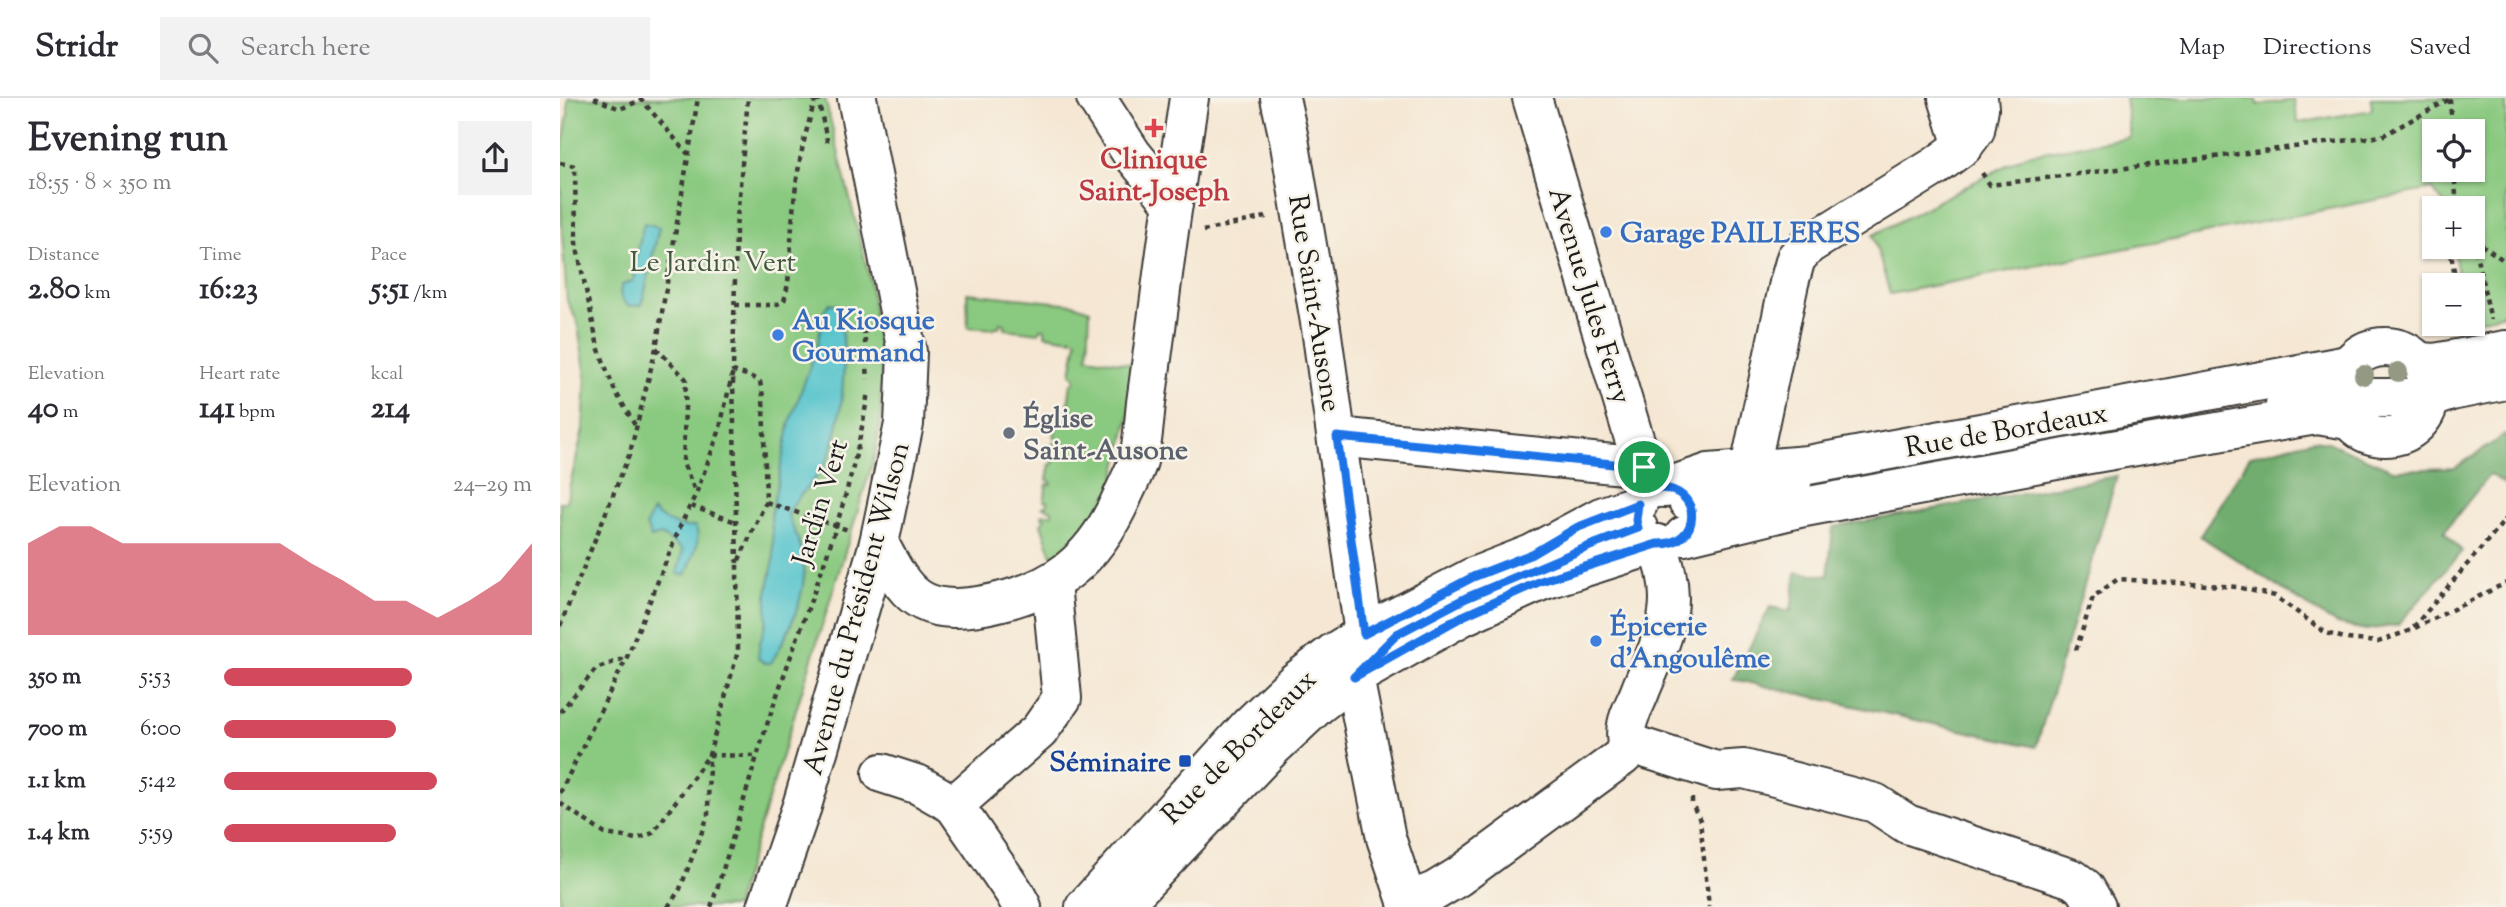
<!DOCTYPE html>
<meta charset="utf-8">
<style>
:root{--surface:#fff;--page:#f2f2f3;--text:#2b2b33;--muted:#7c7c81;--line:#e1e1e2;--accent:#d1495b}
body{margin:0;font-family:"Sorts Mill Goudy",serif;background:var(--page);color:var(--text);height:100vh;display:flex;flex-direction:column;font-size:26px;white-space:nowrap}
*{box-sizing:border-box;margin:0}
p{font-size:23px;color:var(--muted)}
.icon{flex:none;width:38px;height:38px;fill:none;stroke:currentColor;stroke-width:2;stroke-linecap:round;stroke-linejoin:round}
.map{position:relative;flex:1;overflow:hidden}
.sheet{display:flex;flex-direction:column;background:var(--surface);width:560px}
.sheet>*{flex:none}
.controls{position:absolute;left:1862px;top:21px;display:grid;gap:14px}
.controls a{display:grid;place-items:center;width:63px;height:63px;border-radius:0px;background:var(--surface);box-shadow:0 2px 5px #0004;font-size:35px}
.pin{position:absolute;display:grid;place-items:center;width:60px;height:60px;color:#fff;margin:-30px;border:4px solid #fff;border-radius:50%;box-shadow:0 2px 7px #0007}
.round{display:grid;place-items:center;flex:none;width:74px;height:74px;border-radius:0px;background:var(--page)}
.overview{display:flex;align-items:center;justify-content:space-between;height:119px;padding:0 28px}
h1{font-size:38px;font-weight:700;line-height:52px}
.figures{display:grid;grid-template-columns:repeat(3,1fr);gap:10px;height:119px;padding:7px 28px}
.figures div{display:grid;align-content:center}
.figures b{font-size:30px;font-weight:700}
.figures small{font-size:19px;font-weight:400}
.figures p{font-size:19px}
.chart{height:196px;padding:14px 28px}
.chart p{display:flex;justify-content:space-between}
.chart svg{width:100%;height:126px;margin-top:7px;fill:var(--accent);opacity:.7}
ul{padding:0 28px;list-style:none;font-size:23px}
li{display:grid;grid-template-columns:112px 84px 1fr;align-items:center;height:52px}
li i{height:18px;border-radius:9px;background:var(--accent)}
header{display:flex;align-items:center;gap:42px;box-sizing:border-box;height:98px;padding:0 35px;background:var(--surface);border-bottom:2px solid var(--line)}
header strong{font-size:33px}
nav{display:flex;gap:38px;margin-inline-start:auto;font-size:24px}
.search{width:490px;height:63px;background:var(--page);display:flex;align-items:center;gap:18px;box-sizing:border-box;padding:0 24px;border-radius:0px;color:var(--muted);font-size:26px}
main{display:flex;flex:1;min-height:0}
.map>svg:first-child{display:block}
.green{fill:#8ac980;stroke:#53724e;stroke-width:2;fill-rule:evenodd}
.forest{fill:#6fad6e;stroke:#466445;stroke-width:2}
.water{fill:#57c4cc;stroke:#3a7074;stroke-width:2}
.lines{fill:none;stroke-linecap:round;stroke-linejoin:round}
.minor-casing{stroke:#3d3a37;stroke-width:42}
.major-casing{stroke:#3d3a37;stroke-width:42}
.path{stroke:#3d3a37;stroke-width:4.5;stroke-dasharray:5 5;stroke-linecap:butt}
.minor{stroke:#fff;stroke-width:38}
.major{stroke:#fff;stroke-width:38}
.tree{fill:#939982}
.route-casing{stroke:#fff;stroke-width:14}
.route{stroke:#1a73e8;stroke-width:9}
.health-dot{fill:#e0444e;stroke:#f7f3e8;stroke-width:2.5}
.shop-dot{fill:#3f7fe0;stroke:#f7f3e8;stroke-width:2.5}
.worship-dot{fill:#6b7280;stroke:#f7f3e8;stroke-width:2.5}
.transit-dot{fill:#1a4fb4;stroke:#f7f3e8;stroke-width:2.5}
.labels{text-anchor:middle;stroke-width:5;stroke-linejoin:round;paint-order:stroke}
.health-label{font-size:28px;font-weight:bold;fill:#be3a42;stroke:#f7f3e8}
.shop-label{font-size:28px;font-weight:bold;fill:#366cbe;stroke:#f7f3e8;text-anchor:start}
.park-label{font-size:28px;fill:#42593f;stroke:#f7f3e8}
.street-label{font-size:28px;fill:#1c1c1c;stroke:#f7f3e8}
.worship-label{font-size:28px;font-weight:bold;fill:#5b616d;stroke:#f7f3e8;text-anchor:start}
.transit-label{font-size:28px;font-weight:bold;fill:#164399;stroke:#f7f3e8;text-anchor:end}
</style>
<header>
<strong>Stridr</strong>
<div class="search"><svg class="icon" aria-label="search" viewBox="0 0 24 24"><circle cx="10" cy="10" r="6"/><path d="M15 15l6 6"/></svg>Search here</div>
<nav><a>Map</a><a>Directions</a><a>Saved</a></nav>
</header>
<main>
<section class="sheet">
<div class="overview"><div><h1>Evening run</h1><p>18:55 · 8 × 350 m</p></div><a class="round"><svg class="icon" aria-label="share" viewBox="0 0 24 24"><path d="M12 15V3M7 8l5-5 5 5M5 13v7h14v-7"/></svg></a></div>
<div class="figures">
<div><p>Distance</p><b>2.80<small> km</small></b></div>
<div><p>Time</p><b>16:23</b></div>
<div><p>Pace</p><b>5:51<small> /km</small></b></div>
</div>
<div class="figures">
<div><p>Elevation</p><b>40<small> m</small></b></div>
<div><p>Heart rate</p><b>141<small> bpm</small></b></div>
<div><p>kcal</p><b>214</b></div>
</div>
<div class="chart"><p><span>Elevation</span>24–29 m</p>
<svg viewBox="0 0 160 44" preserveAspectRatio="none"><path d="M0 44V12L10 6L20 6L30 12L40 12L50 12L60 12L70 12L80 12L90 19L100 25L110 32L120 32L130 38L140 32L150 25L160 12V44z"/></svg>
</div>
<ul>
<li><b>350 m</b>5:53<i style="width:61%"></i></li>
<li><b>700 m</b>6:00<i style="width:56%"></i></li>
<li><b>1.1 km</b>5:42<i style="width:69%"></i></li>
<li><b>1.4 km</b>5:59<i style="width:56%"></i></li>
</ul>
</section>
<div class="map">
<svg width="1946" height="809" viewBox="0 0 1946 809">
<rect width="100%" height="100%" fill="#f7f3e8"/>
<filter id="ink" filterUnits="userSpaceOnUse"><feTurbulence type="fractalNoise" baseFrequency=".0143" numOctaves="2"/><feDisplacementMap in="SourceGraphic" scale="14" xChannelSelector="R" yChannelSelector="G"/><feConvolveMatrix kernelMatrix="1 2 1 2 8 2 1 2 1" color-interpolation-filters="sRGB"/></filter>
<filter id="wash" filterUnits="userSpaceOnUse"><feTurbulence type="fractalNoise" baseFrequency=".00686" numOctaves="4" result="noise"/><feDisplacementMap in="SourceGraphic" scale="28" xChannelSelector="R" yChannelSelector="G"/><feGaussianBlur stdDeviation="1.57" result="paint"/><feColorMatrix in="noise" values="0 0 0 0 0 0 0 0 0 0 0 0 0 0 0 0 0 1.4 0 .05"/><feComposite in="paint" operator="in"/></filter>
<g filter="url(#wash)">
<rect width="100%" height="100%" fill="#f5e7d3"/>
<g class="green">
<polygon points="8,0 265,0 309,178 321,265 321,320 315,357 175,809 0,809 0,404 6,404 23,332 26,278 17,223 7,203 2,137 0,63 8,16"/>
<path d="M1565 0H1696L1698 7 1734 2 1738 25 1812 12 1811 0H1946V216L1913 223V187H1899L1894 149H1913V110H1888L1872 91 1330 196 1313 137 1466 57 1570 39ZM1874 33H1913V72H1874Z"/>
<polygon points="407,195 513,206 530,212 528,259 581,268 553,387 525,442 494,464 481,426 485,420 482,419 482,416 492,416 492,412 483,409 487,407 488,404 484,403 487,386 491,386 491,383 487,382 490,366 494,366 494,363 491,362 493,345 498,345 498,341 494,340 497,323 502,321 502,324 505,324 509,316 507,316 511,285 514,285 515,279 511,276 517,242 511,239 511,241 485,237 485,231 480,231 479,235 444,231 445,226 440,225 439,229 434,229 434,231 408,229"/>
</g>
<g class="forest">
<polygon points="1946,336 1946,387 1930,376 1884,434 1902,453 1838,527 1806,532 1776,526 1640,438 1690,358 1753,342 1768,344 1833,372 1895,370"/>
<polygon points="1557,378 1476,649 1173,581 1210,509 1231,513 1236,474 1268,478 1273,429"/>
</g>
<g class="water">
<path d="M84 125 99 129 82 207 68 208C61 201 58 197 62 187L73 183 75 179 73 173Z"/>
<path d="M270 205 277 207C290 245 284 340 261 373 250 389 235 399 228 417 232 429 239 441 242 454 251 490 230 534 211 565H205L198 560 200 544 207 522V495L214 461 211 416 230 324 257 249 264 212Z"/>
<path d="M93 413C103 423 121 432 135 428 143 441 131 462 126 477L117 476 123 452 101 437 91 440 86 427Z"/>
</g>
</g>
<g filter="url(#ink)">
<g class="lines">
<g class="minor-casing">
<g id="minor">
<polyline points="536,0 572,56 613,106"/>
<polyline points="720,0 729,41 761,230 804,536"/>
<polyline points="972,0 1073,337 1084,369 1098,390"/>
<polyline points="1388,0 1403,48"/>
<polyline points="1725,307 1781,300 1870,300"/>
<polyline points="777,339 1084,369"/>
<polyline points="1190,370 1229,185 1236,160 1248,147 1376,68 1403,48 1415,32 1419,10 1418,0"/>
<polyline points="1128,403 1232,385"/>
<path d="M319 445C346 498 360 518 424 507 495 494 534 463 563 397 568 386 574 375 578 363 583 345 584 324 586 305 591 270 595 235 600 200 608 133 619 67 629 0"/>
<polyline points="987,466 1078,430"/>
<polyline points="815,558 794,579 826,740 849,809"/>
<polyline points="1068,645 1156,673 1184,671 1315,705 1347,726 1513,781 1525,790 1536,809"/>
<polyline points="322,675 359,687 394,707"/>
<path d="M847 804 875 793 898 779 1063 658C1070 641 1064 640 1067 627 1069 615 1077 603 1081 591 1104 536 1122 506 1097 446"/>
<polyline points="207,809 242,708 319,445 344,326 347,254 297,0"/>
<polyline points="462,809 454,794 394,707 479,633 502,600 491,486"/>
</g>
</g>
<g class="major-casing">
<g id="major">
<circle cx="1825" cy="294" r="45"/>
<polyline points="1860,264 1875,265 1946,252"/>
<polyline points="1870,300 1891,293 1946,282"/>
<polyline points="1105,390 1149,375 1248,367 1788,267"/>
<polyline points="1124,438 1239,410 1512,359 1756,317 1789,322"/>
<polyline points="525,809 689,628 735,584 773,555 804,536 913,479 972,456 1041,419 1078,406"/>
<polyline points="561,809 711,651 758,607 794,579 903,518 981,483 1097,446"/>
</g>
</g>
<g class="path">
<polyline points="34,0 60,11 81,2"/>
<polyline points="80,0 128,56"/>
<polyline points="258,0 268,47"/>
<polyline points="1890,1 1892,33"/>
<polyline points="0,65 15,68 16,145 38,249 54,291 76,329"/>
<polyline points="1894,72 1897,110"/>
<polyline points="1422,75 1430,87 1822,38 1890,1"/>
<polyline points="1884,110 1883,104 1895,102"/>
<polyline points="643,133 710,118"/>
<polyline points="1913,141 1946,164"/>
<polyline points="1913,142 1931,222"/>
<polyline points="1890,149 1896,185"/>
<path d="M175 207H215L224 203C231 179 230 153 232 128 235 82 242 43 256 0"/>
<polyline points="304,231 308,281"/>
<polyline points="96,250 126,281 123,365 136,395"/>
<polyline points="173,281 177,465"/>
<polyline points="206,404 288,432"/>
<polyline points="131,408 176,424"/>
<polyline points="0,528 70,355 96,250 138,0"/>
<polyline points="1855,530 1946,485"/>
<polyline points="1516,552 1533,499 1558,481 1677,489 1715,498 1766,535 1788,541 1818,544 1851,532 1946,421"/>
<polyline points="0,614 36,571 67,559"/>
<polyline points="0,695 67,559 122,424 136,396 159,334 173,273"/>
<polyline points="1132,700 1132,706 1140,722 1149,809"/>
<polyline points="0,705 45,736 77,741 93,735 149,657 196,658"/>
<polyline points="108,809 120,791 148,718 149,657 178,553 177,466 206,404 203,298 200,284 190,278 173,273 176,131 188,0"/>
<path d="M151 809C174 740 192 669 216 600 251 499 293 400 308 293"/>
</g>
<use href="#minor" class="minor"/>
<use href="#major" class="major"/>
</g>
<g class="tree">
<circle cx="1838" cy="274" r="10"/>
<circle cx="1804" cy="277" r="10"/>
</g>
</g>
<g class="lines" filter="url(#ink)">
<g class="route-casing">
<path id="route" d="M777 339 1084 369 1098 390C1143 389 1143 448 1097 446L981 483 903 518 794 579 837 536 906 500 1030 448 1078 430 1076 422 1078 406 1016 430 972 456 913 479 804 536Z"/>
</g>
<use href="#route" class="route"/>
</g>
<path class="health-dot" d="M590.5 19.5h7v7h7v7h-7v7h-7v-7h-7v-7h7z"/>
<g class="shop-dot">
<circle cx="1046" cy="134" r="7"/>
<circle cx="218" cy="237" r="7"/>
<circle cx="1036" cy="543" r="7"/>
</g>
<circle class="worship-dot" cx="449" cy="335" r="7"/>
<rect class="transit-dot" x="618" y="656" width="14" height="14" rx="3.5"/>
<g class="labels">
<g class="health-label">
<text x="594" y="70">Clinique<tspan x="594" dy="32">Saint-Joseph</tspan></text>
</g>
<g class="shop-label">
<text x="1060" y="144">Garage PAILLERES</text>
<text x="232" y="231">Au Kiosque<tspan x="232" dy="32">Gourmand</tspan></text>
<text x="1050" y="537">Épicerie<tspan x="1050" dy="32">d'Angoulême</tspan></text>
</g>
<g class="park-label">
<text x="153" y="173">Le Jardin Vert</text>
</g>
<g class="street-label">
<text transform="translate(1031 197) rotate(73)" y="10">Avenue Jules Ferry</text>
<text transform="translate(756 205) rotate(81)" y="10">Rue Saint-Ausone</text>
<text transform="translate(1446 331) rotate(-10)" y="10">Rue de Bordeaux</text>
<text transform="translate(259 404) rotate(-73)" y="10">Jardin Vert</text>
<text transform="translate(295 510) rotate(-75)" y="10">Avenue du Président Wilson</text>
<text transform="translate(678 648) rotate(-45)" y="10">Rue de Bordeaux</text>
</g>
<g class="worship-label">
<text x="463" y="329">Église<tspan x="463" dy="32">Saint-Ausone</tspan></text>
</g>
<g class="transit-label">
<text x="611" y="673">Séminaire</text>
</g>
</g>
</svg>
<div class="controls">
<a><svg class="icon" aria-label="locate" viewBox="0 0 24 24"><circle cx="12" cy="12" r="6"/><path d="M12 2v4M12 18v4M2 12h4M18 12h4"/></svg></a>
<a>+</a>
<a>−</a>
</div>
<div class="pin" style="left:1084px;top:369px;background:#1e9e55"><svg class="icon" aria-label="arrive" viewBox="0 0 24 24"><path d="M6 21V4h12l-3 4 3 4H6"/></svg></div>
</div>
</main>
